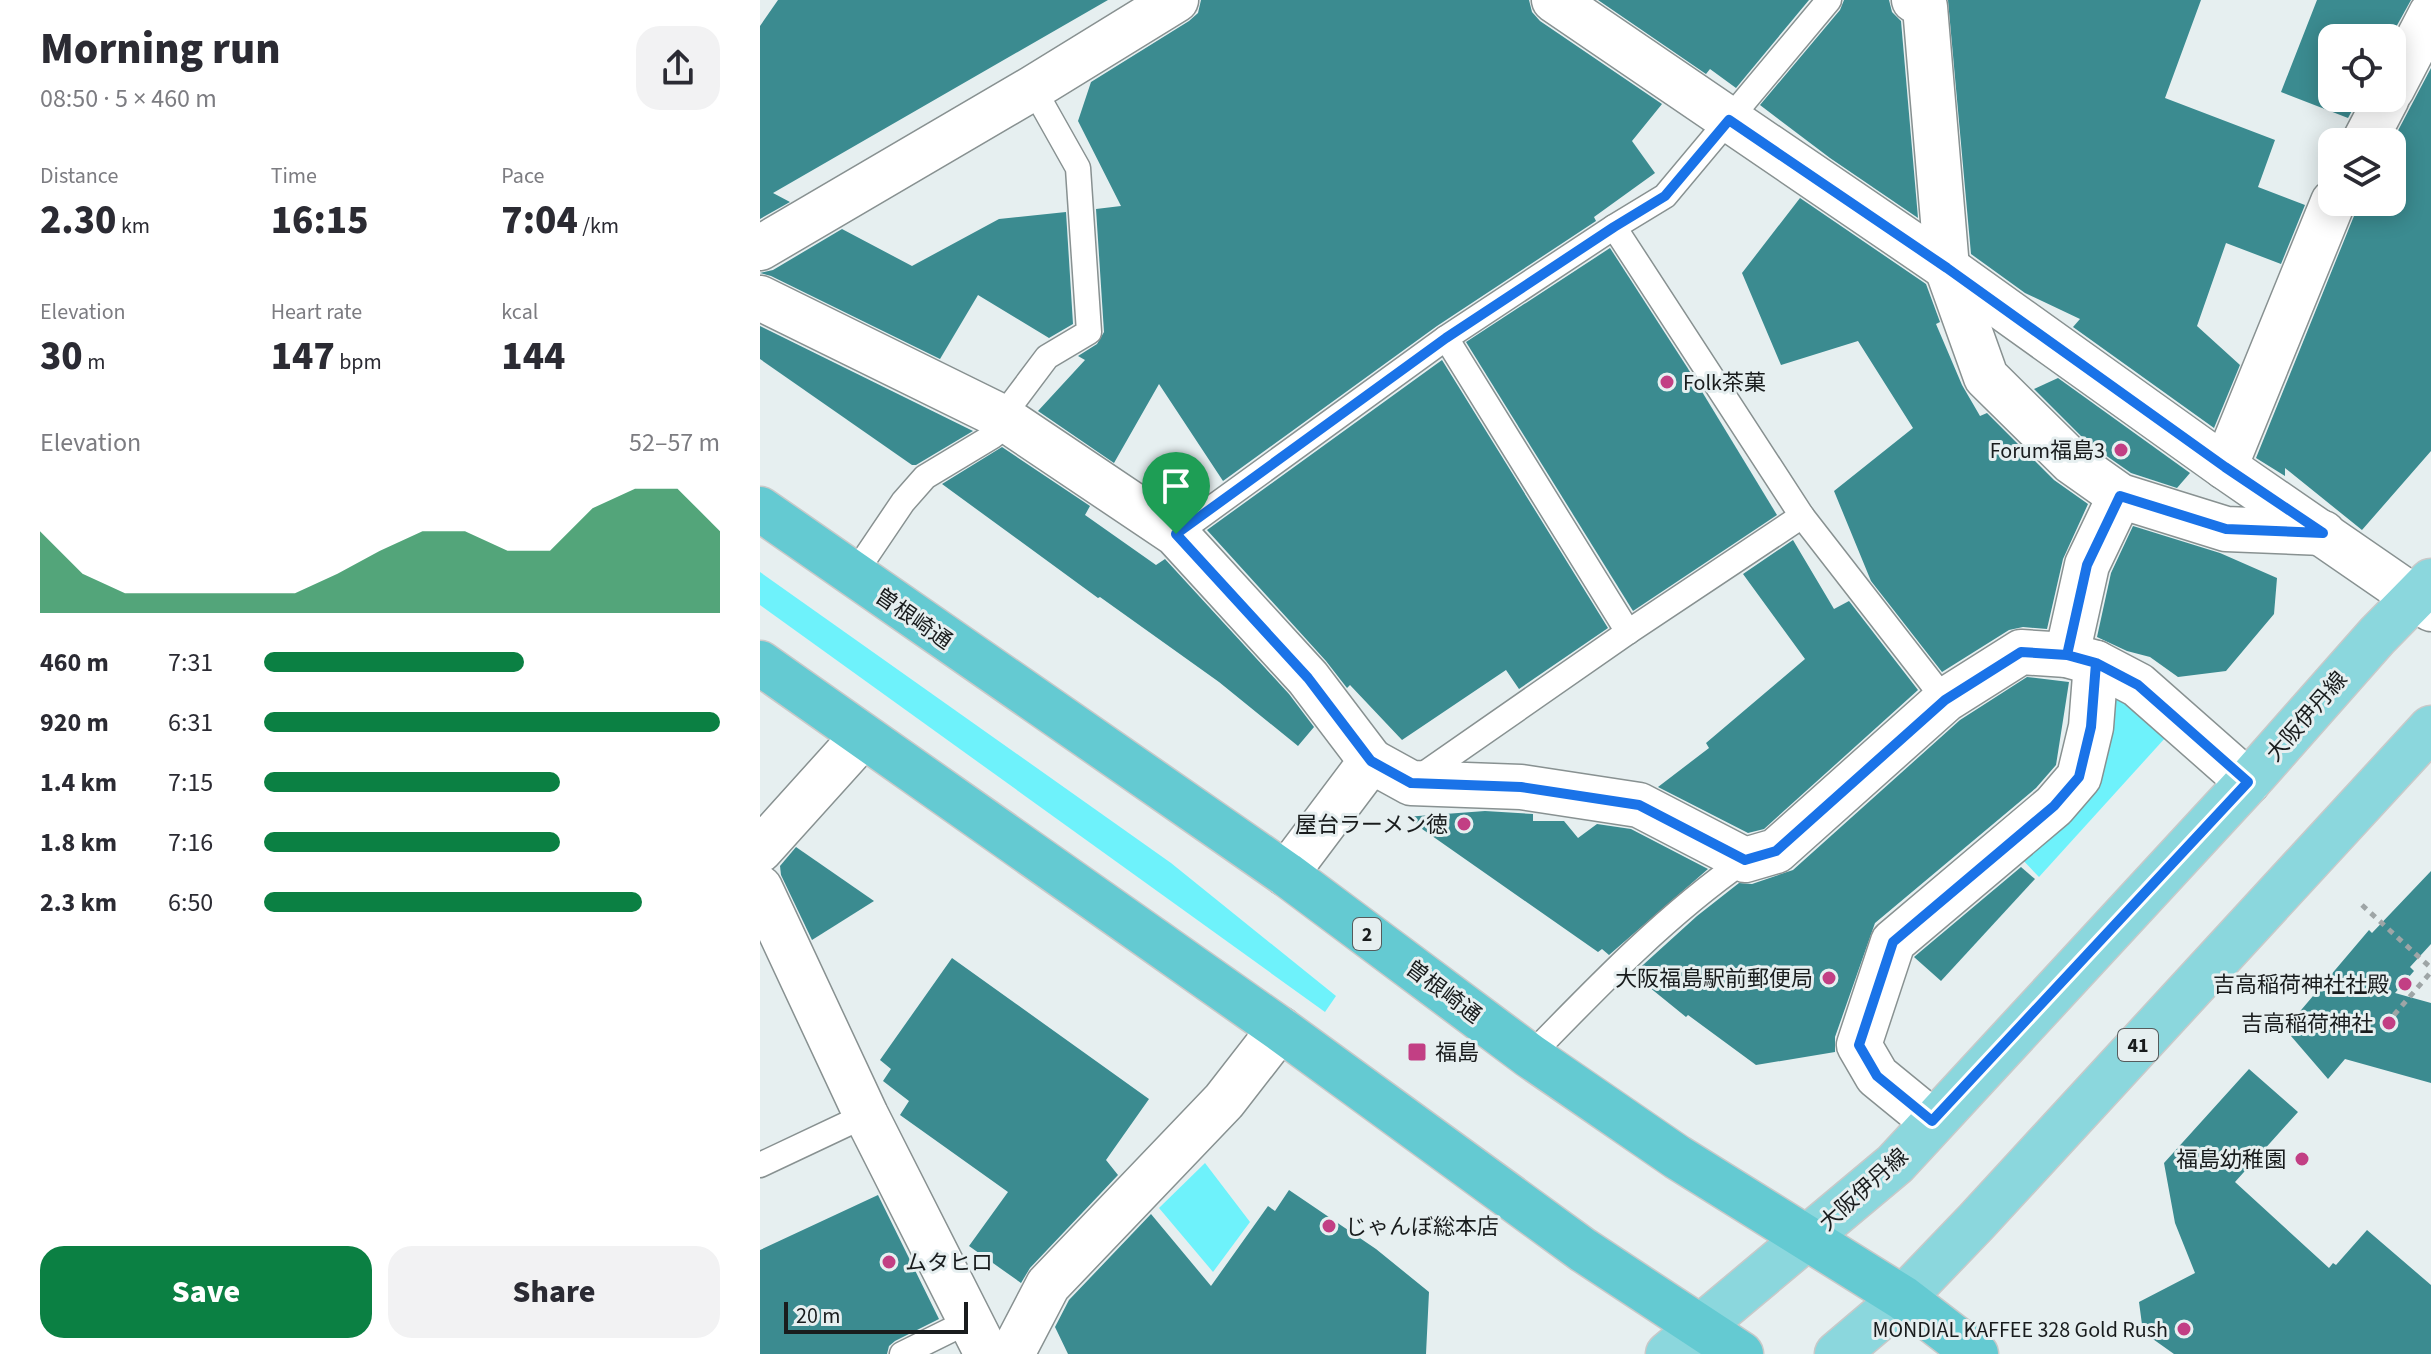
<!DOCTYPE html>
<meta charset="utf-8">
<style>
:root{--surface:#fff;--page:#f2f2f3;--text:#2b2b33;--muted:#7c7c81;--accent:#0b8043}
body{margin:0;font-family:"Source Sans 3","Noto Sans JP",sans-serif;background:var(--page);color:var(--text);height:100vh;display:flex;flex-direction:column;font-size:30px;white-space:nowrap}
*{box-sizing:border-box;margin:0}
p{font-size:26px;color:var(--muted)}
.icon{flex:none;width:44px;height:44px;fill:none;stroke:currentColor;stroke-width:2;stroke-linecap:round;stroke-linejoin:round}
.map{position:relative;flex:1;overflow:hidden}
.details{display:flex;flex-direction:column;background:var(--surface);width:760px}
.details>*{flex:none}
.fabs{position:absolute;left:1558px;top:24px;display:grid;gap:16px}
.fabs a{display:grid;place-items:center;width:88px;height:88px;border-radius:16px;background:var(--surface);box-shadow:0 4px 20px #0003;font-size:40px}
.scale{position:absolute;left:24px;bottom:20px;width:184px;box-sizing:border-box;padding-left:8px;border:4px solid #191c1d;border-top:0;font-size:22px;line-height:28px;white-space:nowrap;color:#191c1d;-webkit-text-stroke:6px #e6eff0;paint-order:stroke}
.pin{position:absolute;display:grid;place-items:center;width:68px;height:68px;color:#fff;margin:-82px -34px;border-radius:50% 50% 50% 0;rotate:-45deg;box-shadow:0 0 8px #0007}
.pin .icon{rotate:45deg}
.round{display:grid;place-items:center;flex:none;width:84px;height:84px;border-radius:24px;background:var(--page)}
.overview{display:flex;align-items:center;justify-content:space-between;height:136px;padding:0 40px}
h1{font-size:44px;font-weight:800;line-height:60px}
.figures{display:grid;grid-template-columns:repeat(3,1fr);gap:12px;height:136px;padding:8px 40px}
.figures div{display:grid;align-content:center}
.figures b{font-size:40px;font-weight:800}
.figures small{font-size:22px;font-weight:400}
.figures p{font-size:22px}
.chart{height:224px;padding:16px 40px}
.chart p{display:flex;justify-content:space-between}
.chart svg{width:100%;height:144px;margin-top:8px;fill:var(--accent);opacity:.7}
.button{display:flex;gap:16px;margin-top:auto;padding:16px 40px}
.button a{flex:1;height:92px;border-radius:24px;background:var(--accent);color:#fff;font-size:32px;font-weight:800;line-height:92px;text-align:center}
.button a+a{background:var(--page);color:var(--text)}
ul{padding:0 40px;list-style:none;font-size:26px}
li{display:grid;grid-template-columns:128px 96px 1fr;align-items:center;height:60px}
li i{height:20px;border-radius:10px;background:var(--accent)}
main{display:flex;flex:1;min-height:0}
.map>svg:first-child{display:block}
.green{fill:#6ef2fb}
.building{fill:#3b8b90}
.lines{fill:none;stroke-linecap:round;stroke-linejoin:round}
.service-casing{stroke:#889191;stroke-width:27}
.minor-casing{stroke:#889191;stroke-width:47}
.primary-casing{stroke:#c8c9c9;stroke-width:47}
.trunk-casing{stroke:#c8c9c9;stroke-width:47}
.path{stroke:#9ea5a6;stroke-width:5;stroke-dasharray:6 6;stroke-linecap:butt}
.service{stroke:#fff;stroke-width:24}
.minor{stroke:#fff;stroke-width:44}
.primary{stroke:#8bd7dd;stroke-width:44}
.trunk{stroke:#64cad2;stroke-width:44}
.route-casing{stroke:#fff;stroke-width:16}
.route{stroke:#1a73e8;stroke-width:10}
.poi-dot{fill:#c23f84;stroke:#e6eff0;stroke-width:3}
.labels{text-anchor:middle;stroke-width:6;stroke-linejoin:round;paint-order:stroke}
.shield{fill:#e6eff0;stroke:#565b5c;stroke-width:2}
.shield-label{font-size:20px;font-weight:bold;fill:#191c1d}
.poi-label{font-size:22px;fill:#191c1d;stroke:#e6eff0;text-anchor:end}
.street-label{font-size:22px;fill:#191c1d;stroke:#e6eff0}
</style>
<main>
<section class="details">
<div class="overview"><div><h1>Morning run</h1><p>08:50 · 5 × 460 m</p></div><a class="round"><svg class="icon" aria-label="share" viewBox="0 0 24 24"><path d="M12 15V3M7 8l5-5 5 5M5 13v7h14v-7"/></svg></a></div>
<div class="figures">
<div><p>Distance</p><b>2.30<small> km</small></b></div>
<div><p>Time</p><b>16:15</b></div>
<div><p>Pace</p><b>7:04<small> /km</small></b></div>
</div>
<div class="figures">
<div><p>Elevation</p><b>30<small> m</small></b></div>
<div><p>Heart rate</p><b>147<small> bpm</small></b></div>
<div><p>kcal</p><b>144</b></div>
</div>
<div class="chart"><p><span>Elevation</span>52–57 m</p>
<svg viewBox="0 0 160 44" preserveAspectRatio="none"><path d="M0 44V19L10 32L20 38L30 38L40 38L50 38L60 38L70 32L80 25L90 19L100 19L110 25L120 25L130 12L140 6L150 6L160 19V44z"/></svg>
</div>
<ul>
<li><b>460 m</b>7:31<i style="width:57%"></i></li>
<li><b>920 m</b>6:31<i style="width:100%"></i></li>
<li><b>1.4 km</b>7:15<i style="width:65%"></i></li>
<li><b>1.8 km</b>7:16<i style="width:65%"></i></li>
<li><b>2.3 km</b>6:50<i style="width:83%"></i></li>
</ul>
<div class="button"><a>Save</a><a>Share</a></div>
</section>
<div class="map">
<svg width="1671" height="1354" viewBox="0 0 1671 1354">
<rect width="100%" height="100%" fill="#e6eff0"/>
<g class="green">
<polygon points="0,572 411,863 576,996 565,1012 0,605"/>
<polygon points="1355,690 1406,737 1279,877 1260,857"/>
<polygon points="445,1163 490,1222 453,1272 399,1208"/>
</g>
<g class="building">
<polygon points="18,0 348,0 13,193 30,202 0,219 0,26"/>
<polygon points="441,0 769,0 772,12 780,21 902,104 872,141 895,173 834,217 836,221 677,326 463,481 399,384 354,463 278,411 325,360 318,356 337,344 344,332 336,209 361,206 318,121 331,82 429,21 438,13"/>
<polygon points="838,0 1049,0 976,88 950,69 946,74"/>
<polygon points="1084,0 1129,0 1132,12 1141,21 1158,218 1070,158 1000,105 1080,10"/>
<polygon points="1188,0 1441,0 1405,98 1515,140 1498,187 1545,205 1521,264 1466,243 1437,326 1480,365 1454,428 1313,327 1320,319 1265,293 1211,254"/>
<polygon points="1557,0 1651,0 1630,38 1572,38 1572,98 1599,98 1588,118 1521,92"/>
<polygon points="1671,68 1671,451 1602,530 1525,468 1525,476 1496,458 1596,211 1597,202 1632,202 1632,142"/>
<polygon points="1040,198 1166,284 1180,322 1176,324 1202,385 1220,416 1227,413 1294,480 1328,504 1303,559 1287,629 1263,627 1249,630 1182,672 1111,581 1074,491 1153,428 1098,341 1021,365 982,273"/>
<polygon points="306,212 313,324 289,338 218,295 180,359 11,276 0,273 13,270 82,229 152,266 239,219"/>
<polygon points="850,248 927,367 1017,515 873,611 706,342"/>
<polygon points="0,326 213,431 156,465 152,465 0,359"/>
<polygon points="682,360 848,628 759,689 746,670 642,740 590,685 587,688 566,661 447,530"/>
<polygon points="1298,378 1430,473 1417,488 1371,473 1328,443 1274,389"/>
<polygon points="242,447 330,506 325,515 396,565 405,559 529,694 554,727 538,746 459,682 340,597 338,598 182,484"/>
<polygon points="1373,526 1460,553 1517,578 1514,614 1466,671 1418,677 1390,657 1367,651 1337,637 1351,573"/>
<polygon points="1033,540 1074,609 1089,601 1158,690 1004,829 988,833 898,787 949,748 946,743 1045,659 983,574"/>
<polygon points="1267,677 1309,682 1296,765 1276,788 1115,923 1075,1037 1075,1052 996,1065 928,1015 926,1017 873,974 937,916 979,883 992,884 1033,870 1200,720"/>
<polygon points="725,811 773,814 773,821 804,821 818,838 837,824 871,829 948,869 849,955 842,949 838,952 645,817"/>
<polygon points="36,847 114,901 52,940 21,875 20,866"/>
<polygon points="1261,867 1275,879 1181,981 1154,957"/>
<polygon points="1671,871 1671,944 1650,967 1654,971 1635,993 1671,1003 1671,1083 1585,1059 1568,1079 1525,1029 1609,930 1612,933"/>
<polygon points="192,958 389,1099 346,1160 358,1175 270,1268 261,1283 209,1246 248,1192 140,1115 149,1101 123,1081 131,1069 120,1060"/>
<polygon points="1489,1069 1538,1112 1475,1182 1569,1268 1573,1263 1576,1265 1607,1230 1671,1285 1671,1354 1414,1354 1383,1332 1379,1302 1435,1273 1415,1223 1404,1163"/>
<polygon points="529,1190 616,1249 669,1292 666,1354 308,1354 295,1327 309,1300 391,1214 451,1286 508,1206 515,1211"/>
<polygon points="118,1195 179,1319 135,1341 129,1346 127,1354 0,1354 0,1250"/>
</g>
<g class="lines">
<g class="service-casing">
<g id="service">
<polyline points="854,227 1042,516 1185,700"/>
<polyline points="686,338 868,632"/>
<polyline points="416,534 686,338 854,227 905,196 1069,0"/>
<polyline points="93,576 143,502 165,477 233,436 242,417 287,357 329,332 318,168 273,88"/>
<polyline points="654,781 868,632 1042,516"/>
<path d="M770 1056C837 987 906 915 985 860"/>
<polyline points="0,1165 106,1115"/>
<polyline points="142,1354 209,1321"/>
</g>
</g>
<g class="minor-casing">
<g id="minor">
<polyline points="794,0 1187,268 1465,467 1671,609"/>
<polyline points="1154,0 1165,7 1187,268 1226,377 1312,462 1360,496 1466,529 1563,533"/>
<polyline points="1632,89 1671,14"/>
<polyline points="1604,142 1627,98"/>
<polyline points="0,248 273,88 416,0"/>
<polyline points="0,298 242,417 416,534 548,678 611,761 526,874"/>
<polyline points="1465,467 1573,202"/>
<polyline points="1307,655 1327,565 1360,496"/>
<polyline points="611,761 651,783 761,787 879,805 985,860 1016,851 1185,700 1261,652 1307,655 1336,663 1378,685 1488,782"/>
<polyline points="0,850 102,737"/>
<polyline points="0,888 106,1115 227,1354"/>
<polyline points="1172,1121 1117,1076 1099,1045 1133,942 1294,806 1319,777 1331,727 1336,663"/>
<polyline points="252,1354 288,1285 464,1101 520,1029"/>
</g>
</g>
<g class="primary-casing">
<g id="primary">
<polyline points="908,1354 1135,1164 1488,782 1617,636 1671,581"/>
<polyline points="1077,1354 1143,1298 1216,1222 1671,728"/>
</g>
</g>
<g class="trunk-casing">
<g id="trunk">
<polyline points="0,509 526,874 770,1056 917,1157 1143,1298 1216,1354"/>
<polyline points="0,663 520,1029 823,1250 981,1354"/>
</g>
</g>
<g class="path">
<polyline points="1602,905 1671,968"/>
<polyline points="1634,1015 1671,972"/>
</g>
<use href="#service" class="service"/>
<use href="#minor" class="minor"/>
<use href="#primary" class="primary"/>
<use href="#trunk" class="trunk"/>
</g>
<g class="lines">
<g class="route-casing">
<polyline id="route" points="416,534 548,678 611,761 651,783 761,787 879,805 985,860 1016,851 1185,700 1261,652 1307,655 1336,663 1378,685 1488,782 1172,1121 1117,1076 1099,1045 1133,942 1294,806 1319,777 1331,727 1336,663 1307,655 1327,565 1360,496 1466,529 1563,533 1465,467 1187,268 969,120 905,196 854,227 686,338 416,534"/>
</g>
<use href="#route" class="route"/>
</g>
<g class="poi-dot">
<circle cx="907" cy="382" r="8"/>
<circle cx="1361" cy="450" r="8"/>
<circle cx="704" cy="824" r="8"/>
<circle cx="1069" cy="978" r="8"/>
<circle cx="1645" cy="984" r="8"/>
<circle cx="1629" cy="1023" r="8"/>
<rect x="647" y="1042" width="20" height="20" rx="4"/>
<circle cx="1542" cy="1159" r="8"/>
<circle cx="569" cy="1226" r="8"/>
<circle cx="129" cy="1262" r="8"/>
<circle cx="1424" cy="1329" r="8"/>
</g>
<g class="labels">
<g class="shield">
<rect x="593" y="918" width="28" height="32" rx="6"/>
<rect x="1358" y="1029" width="40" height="32" rx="6"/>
</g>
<g class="shield-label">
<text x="607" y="941">2</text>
<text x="1378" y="1052">41</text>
</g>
<g class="poi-label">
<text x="923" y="390" text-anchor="start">Folk茶菓</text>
<text x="1345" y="458">Forum福島3</text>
<text x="688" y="832">屋台ラーメン徳</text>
<text x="1053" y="986">大阪福島駅前郵便局</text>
<text x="1629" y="992">吉高稲荷神社社殿</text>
<text x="1613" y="1031">吉高稲荷神社</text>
<text x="675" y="1060" text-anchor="start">福島</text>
<text x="1526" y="1167">福島幼稚園</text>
<text x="585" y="1234" text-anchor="start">じゃんぼ総本店</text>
<text x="145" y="1270" text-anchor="start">ムタヒロ</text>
<text x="1408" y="1337">MONDIAL KAFFEE 328 Gold Rush</text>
</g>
<g class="street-label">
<text transform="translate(154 618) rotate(35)" y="8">曽根崎通</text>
<text transform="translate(1546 716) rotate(-49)" y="8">大阪伊丹線</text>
<text transform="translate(684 991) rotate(37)" y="8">曽根崎通</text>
<text transform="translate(1103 1189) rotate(-42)" y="8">大阪伊丹線</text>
</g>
</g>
</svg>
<div class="fabs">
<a><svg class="icon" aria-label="locate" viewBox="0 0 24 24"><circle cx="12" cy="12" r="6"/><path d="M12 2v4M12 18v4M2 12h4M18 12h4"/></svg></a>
<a><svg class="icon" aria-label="layers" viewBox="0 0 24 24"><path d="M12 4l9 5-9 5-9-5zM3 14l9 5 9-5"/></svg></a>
</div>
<div class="scale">20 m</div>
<div class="pin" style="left:416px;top:534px;background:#1e9e55"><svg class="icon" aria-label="arrive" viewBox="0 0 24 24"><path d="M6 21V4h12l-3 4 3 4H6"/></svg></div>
</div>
</main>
